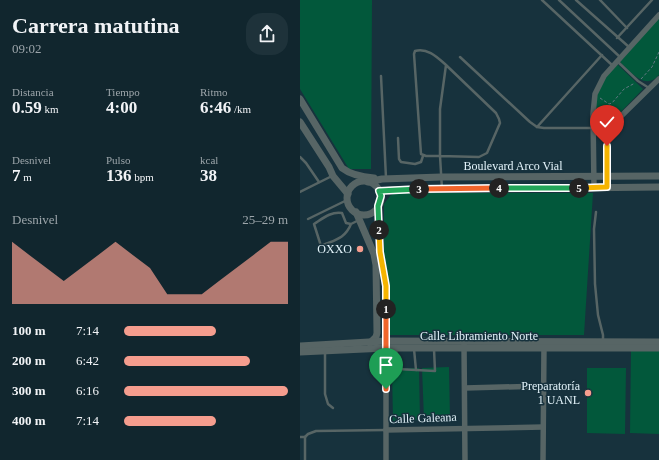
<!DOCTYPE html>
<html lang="es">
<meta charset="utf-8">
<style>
:root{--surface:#11262e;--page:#1e323a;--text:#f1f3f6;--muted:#9ca5aa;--accent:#f59d8e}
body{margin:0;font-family:"Times New Roman",serif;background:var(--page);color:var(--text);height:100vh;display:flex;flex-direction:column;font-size:15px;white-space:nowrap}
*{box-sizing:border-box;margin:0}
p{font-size:13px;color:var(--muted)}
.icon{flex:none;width:22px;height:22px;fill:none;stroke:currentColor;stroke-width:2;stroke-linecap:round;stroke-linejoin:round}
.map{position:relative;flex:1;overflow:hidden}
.details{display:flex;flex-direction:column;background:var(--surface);width:300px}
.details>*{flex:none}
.pin{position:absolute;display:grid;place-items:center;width:34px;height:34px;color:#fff;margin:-41px -17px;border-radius:50% 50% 50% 0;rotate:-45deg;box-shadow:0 0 4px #0007}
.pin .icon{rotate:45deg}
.km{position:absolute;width:20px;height:20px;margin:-10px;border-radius:50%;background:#222;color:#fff;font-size:11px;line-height:20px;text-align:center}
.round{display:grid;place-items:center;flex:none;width:42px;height:42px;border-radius:16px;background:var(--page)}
.headline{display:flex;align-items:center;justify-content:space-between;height:68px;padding:0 12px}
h1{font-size:22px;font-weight:600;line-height:30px}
.stats{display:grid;grid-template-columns:repeat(3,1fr);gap:6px;height:68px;padding:4px 12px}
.stats div{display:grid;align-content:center}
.stats b{font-size:17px;font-weight:600}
.stats small{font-size:11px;font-weight:400}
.stats p{font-size:11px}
.chart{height:112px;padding:8px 12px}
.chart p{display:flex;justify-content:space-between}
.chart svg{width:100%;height:72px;margin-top:4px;fill:var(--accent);opacity:.7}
ul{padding:0 12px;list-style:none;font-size:13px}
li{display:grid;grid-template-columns:64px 48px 1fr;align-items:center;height:30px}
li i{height:10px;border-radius:5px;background:var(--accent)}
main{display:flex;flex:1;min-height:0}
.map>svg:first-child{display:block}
.green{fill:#02583b}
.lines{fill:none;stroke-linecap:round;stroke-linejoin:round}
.path{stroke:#627983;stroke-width:1;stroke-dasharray:3 2;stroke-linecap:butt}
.service{stroke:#576565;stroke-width:2.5}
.minor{stroke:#576565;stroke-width:5.5}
.tertiary{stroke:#576565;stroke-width:7}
.split-1-casing{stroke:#fff;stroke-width:8}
.split-2-casing{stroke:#fff;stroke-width:8}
.split-3-casing{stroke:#fff;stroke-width:8}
.split-4-casing{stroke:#fff;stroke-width:8}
.split-5-casing{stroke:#fff;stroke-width:8}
.split-6-casing{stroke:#fff;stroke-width:8}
.split-1{stroke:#f0652b;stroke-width:5}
.split-2{stroke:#f5b400;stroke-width:5}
.split-3{stroke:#22a559;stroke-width:5}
.split-4{stroke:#f0652b;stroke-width:5}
.split-5{stroke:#22a559;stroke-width:5}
.split-6{stroke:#f5b400;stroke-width:5}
.poi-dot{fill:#f59d8e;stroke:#17323d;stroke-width:1.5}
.labels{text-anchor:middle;stroke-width:3;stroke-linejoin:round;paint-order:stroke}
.street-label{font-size:12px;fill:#e4f4fb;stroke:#17323d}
.poi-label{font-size:12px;fill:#e4f4fb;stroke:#17323d;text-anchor:end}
</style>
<main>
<section class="details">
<div class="headline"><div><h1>Carrera matutina</h1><p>09:02</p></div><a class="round"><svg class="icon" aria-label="share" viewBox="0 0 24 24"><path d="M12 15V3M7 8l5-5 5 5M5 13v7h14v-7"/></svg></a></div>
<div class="stats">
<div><p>Distancia</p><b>0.59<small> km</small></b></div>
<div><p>Tiempo</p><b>4:00</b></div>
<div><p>Ritmo</p><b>6:46<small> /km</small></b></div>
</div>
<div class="stats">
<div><p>Desnivel</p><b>7<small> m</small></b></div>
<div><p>Pulso</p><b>136<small> bpm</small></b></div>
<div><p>kcal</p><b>38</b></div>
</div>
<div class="chart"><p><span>Desnivel</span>25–29 m</p>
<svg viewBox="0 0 160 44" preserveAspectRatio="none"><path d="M0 44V6L10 14L20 22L30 30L40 22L50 14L60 6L70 14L80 22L90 38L100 38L110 38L120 30L130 22L140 14L150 6L160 6V44z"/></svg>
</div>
<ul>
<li><b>100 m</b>7:14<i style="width:56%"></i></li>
<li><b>200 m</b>6:42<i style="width:77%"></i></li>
<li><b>300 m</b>6:16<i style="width:100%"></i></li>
<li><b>400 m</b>7:14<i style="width:56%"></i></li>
</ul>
</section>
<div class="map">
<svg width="359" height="460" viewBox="0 0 359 460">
<rect width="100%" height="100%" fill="#17323d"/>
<g class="green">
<polygon points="0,0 72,0 71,169 49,169 0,89"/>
<path d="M359 17V75C345 91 331 72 320 62Z"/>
<path d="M317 64 343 89 310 123 305 124 296 115C294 93 302 79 317 64Z"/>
<polygon points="95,193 293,193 284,335 89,335 90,287 84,262 84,204 90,196"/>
<polygon points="331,349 359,349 359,434 330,433"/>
<polygon points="149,367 150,419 124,419 122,368"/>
<polygon points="119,368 120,420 93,421 92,369"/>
<polygon points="287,368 326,368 325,434 287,433"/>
</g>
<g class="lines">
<g class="path">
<polyline points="341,79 352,67 359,52"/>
<polyline points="300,98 309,104 312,103 324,89 335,83"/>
</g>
<g class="service">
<polyline points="242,0 312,65"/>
<polyline points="259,0 320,57"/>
<polyline points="276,0 329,47"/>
<polyline points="300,0 327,28"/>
<polyline points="317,38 352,0"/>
<polyline points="160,57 230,122 237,127 244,128 309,128"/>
<polyline points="318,62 338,81 349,88"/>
<polyline points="81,76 86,178"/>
<polyline points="237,127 302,55"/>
<polyline points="98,138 99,159 101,162 115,164 121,162 123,156"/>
<polyline points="0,157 6,163 19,182"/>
<path d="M142 189 140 156H126L121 154 114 54 115 51C127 47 138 58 146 65L196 113 199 119 200 123 187 153 179 157 140 156V109L146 65"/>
<polyline points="0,192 32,176"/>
<polyline points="296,212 294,229 295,284 298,315 303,335 303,341"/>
<polyline points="8,219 47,200"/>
<path d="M51 224C45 239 34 240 21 246L14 224C22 219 31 211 42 213L46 223 51 224 59 220"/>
<polyline points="96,348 97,369 135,371 134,349"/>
<polyline points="114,349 116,370"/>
<polyline points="25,351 25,394 28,404 33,408"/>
<polyline points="0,437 5,437"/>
<polyline points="5,437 8,434 16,431 86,430"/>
<polyline points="5,437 5,460"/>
</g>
<g class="minor">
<polyline points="307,187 307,146 309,128 359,79"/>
<polyline points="294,188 293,114 295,94 304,76 359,15"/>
<polyline points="164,344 165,460"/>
<polyline points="165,388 244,386"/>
<polyline points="86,430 243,427"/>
<polyline points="86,460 86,348"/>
<polyline points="243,460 244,346"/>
</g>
<g class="tertiary">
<path d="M0 99 42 168C51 175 62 177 74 178"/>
<polyline points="0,122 29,167 33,176 48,194"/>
<circle cx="64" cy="198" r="17"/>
<polyline points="68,182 82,179 141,177 359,176"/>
<polyline points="79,191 93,190 359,187"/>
<polyline points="78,206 80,252 86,285 86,341"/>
<polyline points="56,212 74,254 76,265 77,333 76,337 70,343"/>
<polyline points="0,346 86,341 359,342"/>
<polyline points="0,352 86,348 359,348"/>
</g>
</g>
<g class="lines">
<g class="split-1-casing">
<polyline id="split-1" points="86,389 86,309"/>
</g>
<g class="split-2-casing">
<polyline id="split-2" points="79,230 80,252 86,286 86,309"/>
</g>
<g class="split-3-casing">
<polyline id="split-3" points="79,230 78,206 81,196 79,191 119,189"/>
</g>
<g class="split-4-casing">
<polyline id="split-4" points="119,189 199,188"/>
</g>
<g class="split-5-casing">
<polyline id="split-5" points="199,188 279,188"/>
</g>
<g class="split-6-casing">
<polyline id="split-6" points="279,188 307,187 307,146"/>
</g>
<use href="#split-1" class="split-1"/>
<use href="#split-2" class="split-2"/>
<use href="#split-3" class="split-3"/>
<use href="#split-4" class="split-4"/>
<use href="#split-5" class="split-5"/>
<use href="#split-6" class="split-6"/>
</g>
<g class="poi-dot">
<circle cx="60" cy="249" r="4"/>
<circle cx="288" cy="393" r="4"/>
</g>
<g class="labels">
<g class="street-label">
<text x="213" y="170">Boulevard Arco Vial</text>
<text x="179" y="340">Calle Libramiento Norte</text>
<text transform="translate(123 418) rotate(-2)" y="4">Calle Galeana</text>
</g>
<g class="poi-label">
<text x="52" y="253">OXXO</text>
<text x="280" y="390">Preparatoría<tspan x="280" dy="14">1 UANL</tspan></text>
</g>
</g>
</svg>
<div class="pin" style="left:86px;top:389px;background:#1e9e55"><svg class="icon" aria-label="arrive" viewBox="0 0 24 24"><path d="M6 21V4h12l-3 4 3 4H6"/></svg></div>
<div class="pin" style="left:307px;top:146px;background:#d93025"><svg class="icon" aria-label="check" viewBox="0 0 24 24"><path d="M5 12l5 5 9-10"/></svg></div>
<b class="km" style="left:86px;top:309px">1</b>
<b class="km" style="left:79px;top:230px">2</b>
<b class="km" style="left:119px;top:189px">3</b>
<b class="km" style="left:199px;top:188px">4</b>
<b class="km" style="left:279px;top:188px">5</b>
</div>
</main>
